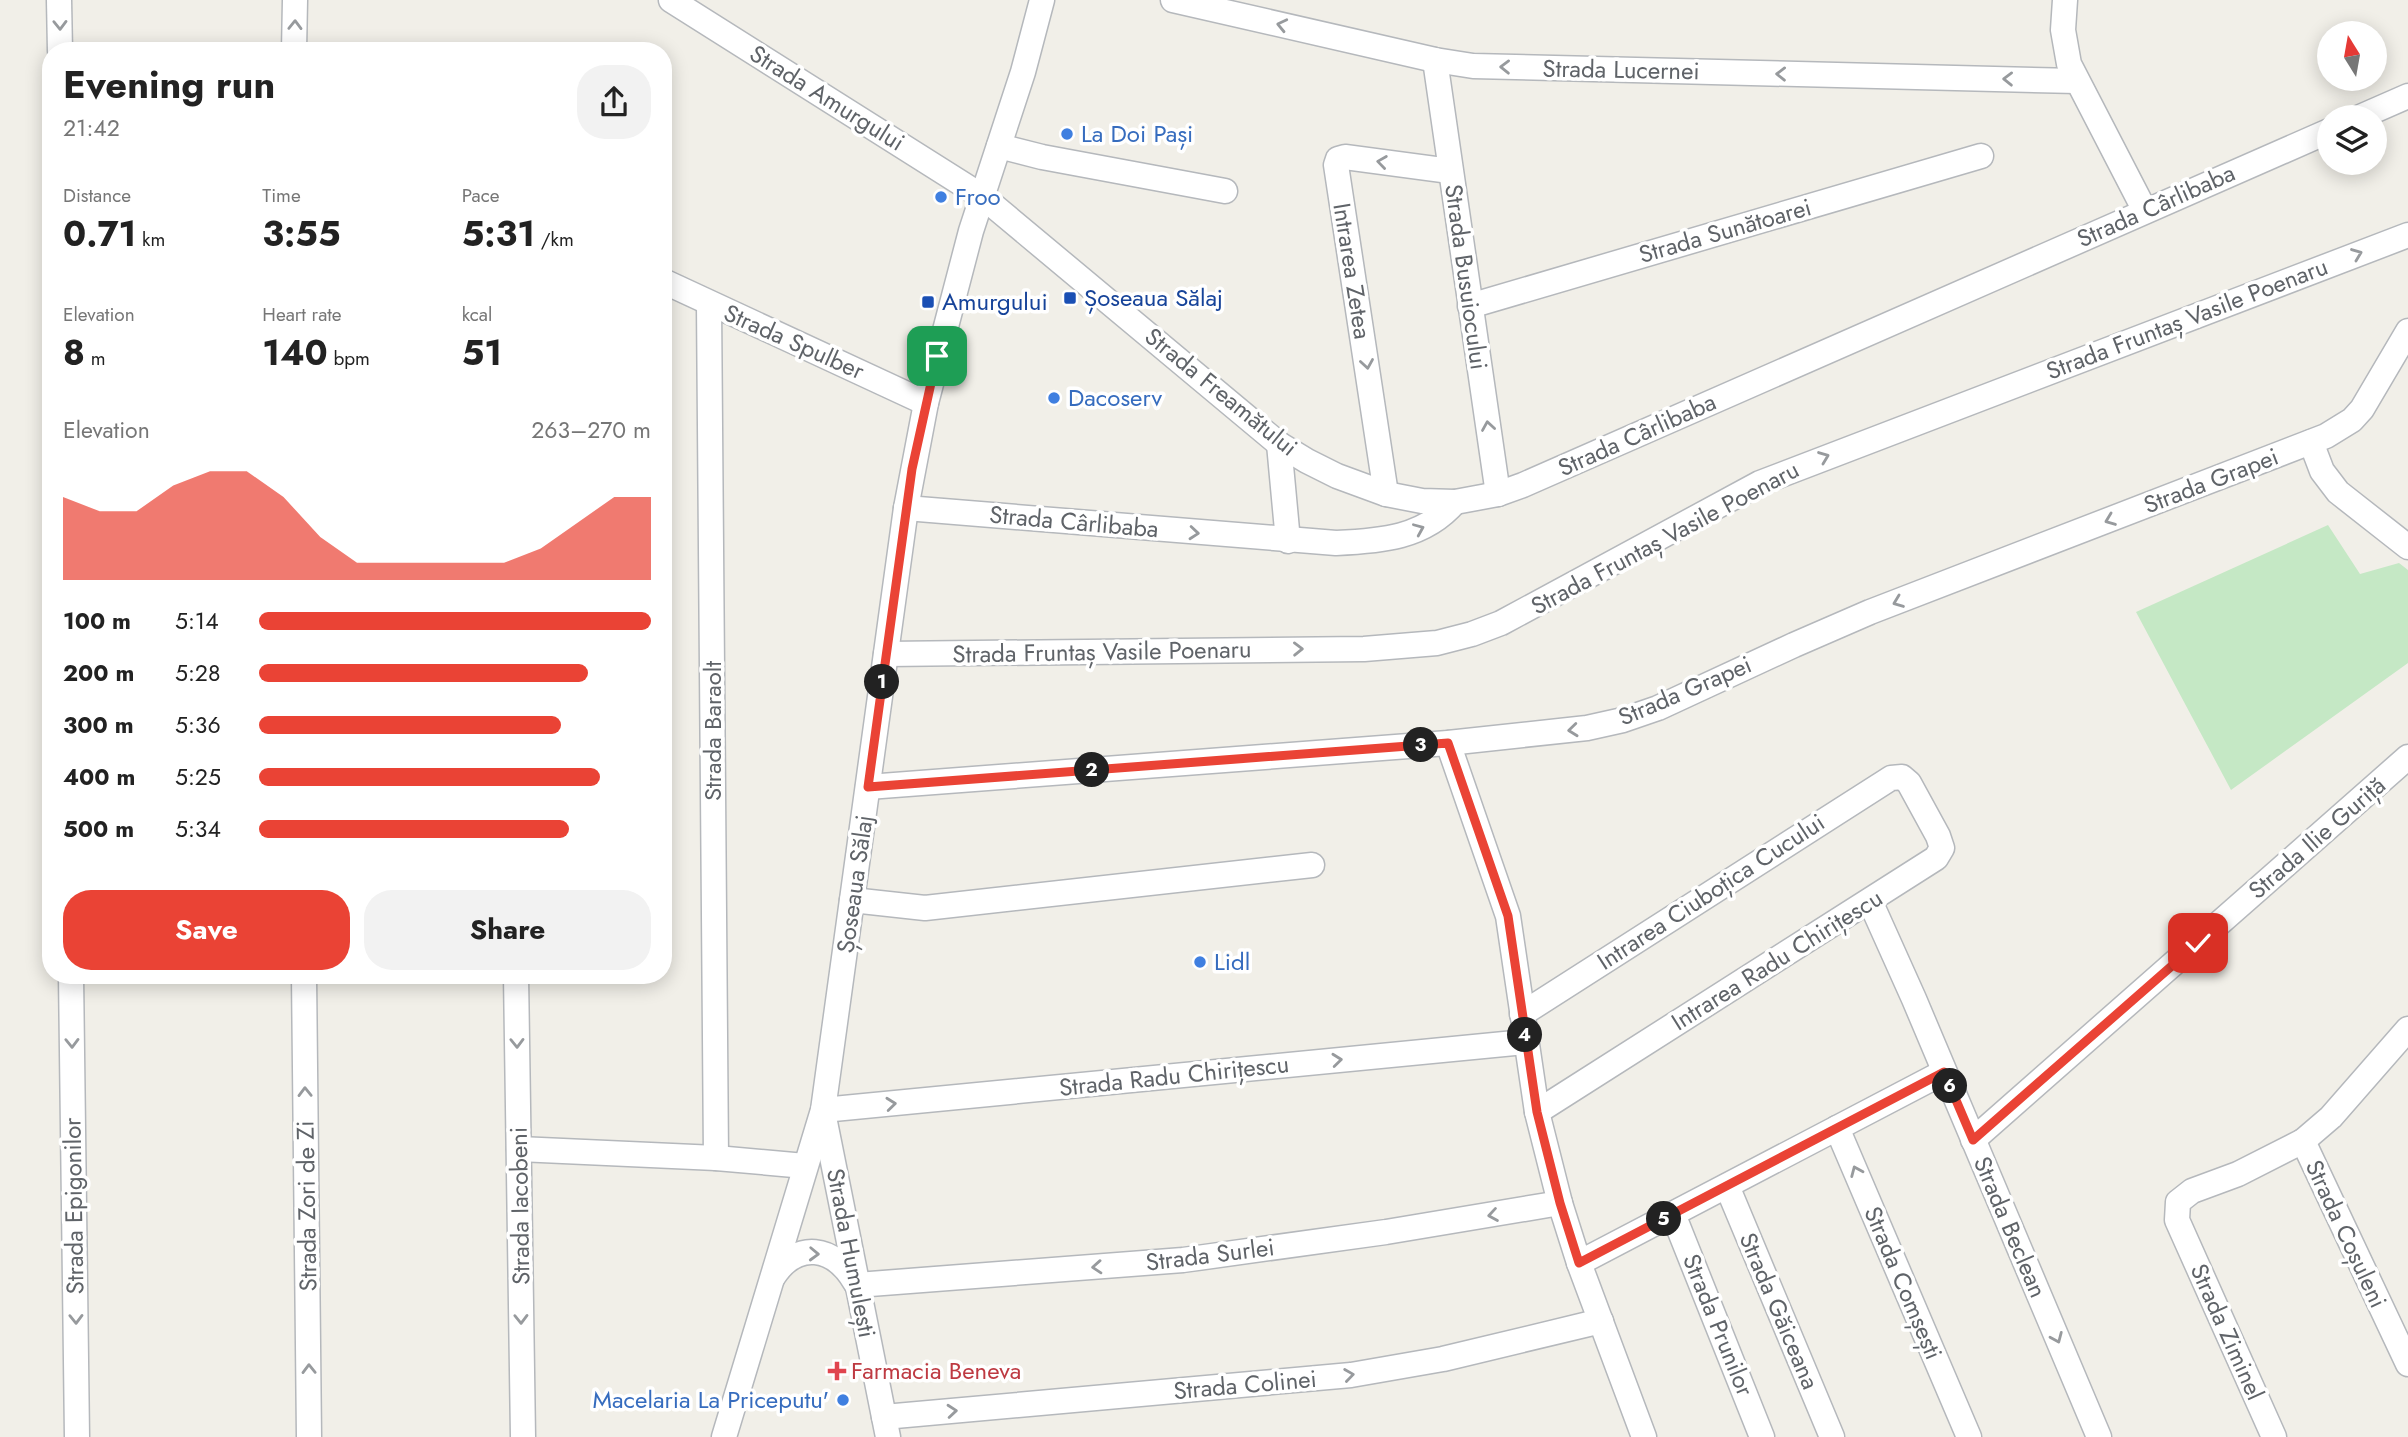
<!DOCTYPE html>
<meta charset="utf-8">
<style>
:root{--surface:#fff;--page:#f2f2f2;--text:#222;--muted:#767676;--accent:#ea4335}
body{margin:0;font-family:Jost,sans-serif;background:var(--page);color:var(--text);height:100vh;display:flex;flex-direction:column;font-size:26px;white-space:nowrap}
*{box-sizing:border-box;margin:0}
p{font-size:23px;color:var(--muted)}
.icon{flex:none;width:38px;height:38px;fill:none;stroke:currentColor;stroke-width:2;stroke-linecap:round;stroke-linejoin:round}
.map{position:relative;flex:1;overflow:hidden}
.sheet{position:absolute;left:42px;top:42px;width:630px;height:942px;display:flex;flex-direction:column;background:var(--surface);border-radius:28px;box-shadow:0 4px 18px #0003}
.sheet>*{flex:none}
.needle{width:46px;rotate:349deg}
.controls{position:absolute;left:2317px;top:21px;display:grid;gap:14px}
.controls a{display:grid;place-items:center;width:70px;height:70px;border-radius:50%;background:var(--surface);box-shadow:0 4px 18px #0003;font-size:35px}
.pin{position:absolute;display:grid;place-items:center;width:60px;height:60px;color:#fff;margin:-30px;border-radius:14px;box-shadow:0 4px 10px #0006}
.km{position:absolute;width:35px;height:35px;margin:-18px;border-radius:50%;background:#222;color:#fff;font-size:19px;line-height:35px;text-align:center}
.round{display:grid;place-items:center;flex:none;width:74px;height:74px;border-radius:28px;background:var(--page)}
.overview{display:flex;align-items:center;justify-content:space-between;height:119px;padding:0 21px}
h1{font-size:38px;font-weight:700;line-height:52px}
.stats{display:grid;grid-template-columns:repeat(3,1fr);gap:10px;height:119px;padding:7px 21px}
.stats div{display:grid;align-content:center}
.stats b{font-size:35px;font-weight:700}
.stats small{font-size:19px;font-weight:400}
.stats p{font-size:19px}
.chart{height:196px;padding:14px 21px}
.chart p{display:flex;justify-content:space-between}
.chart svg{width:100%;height:126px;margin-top:7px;fill:var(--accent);opacity:.7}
.action{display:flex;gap:14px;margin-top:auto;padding:14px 21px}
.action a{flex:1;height:80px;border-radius:28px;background:var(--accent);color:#fff;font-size:28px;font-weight:700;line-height:80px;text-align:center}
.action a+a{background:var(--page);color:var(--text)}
ul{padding:0 21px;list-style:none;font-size:23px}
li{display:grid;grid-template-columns:112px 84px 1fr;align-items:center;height:52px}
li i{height:18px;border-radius:9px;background:var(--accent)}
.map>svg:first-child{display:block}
.grass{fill:#c5e8c5}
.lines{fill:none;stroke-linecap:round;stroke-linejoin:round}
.minor-casing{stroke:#b5b8bc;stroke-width:27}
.minor{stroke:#fff;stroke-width:24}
.oneway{stroke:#979a9d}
.route-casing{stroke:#fff;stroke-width:14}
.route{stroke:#ea4335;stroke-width:9}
.shop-dot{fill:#3f7fe0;stroke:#fff;stroke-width:2.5}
.transit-dot{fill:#1a4fb4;stroke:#fff;stroke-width:2.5}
.health-dot{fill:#e0444e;stroke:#fff;stroke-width:2.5}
.labels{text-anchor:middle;stroke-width:7;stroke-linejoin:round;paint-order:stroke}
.street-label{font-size:24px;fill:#5f6368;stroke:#fff}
.shop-label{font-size:24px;fill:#366cbe;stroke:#fff;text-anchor:start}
.transit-label{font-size:24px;fill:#164399;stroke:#fff;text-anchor:start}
.health-label{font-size:24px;fill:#be3a42;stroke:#fff;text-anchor:start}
</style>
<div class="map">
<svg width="2408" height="1437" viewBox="0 0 2408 1437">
<rect width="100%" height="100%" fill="#f1efe8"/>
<polygon class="grass" points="2328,525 2360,574 2399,563 2408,570 2408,663 2231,790 2136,612"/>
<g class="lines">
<g class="minor-casing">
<g id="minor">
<polyline points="59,0 60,51"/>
<polyline points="671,0 983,197 1279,444 1307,461 1337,476 1386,494 1422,501 1455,502 1498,494 1523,485 2329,131"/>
<polyline points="1173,0 1435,60 1473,66 2077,81"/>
<polyline points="2065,0 2063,30 2069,64 2145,211"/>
<polyline points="294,51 295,0"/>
<polyline points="1435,60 1498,494"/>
<polyline points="2360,117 2408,96"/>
<polyline points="999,146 1042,157 1225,191"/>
<polyline points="663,281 926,403"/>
<polyline points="709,304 716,1158"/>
<polyline points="1470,306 1981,156"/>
<polyline points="2311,442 2322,471 2338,492 2408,547"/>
<polyline points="1279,444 1288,541"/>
<polyline points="1386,494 1336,165 1338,159 1345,157 1450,171"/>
<path d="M906 508 1336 543C1381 541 1424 538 1455 502"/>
<polyline points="886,654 1364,649 1437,643 1472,634 1501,623 1760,483 2408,235"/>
<polyline points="1448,743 1508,916 1537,1112 1560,1203 1579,1263 1644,1437"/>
<polyline points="868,787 1448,743 1587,728 1623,720 1658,708 1794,645 1870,612 2326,436 2352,420 2362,409 2408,331"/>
<polyline points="852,900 925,908 1312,865"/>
<polyline points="1870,901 1914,999 2099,1437"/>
<polyline points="71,975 77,1437"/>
<polyline points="304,975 309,1437"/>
<polyline points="516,975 523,1437"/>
<polyline points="1522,1014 1891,778 1902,777 1909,783 1938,836 1942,848 1936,858 1537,1112"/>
<polyline points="823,1110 1525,1042"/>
<polyline points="823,1112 888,1437"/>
<polyline points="1837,1128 1969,1437"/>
<polyline points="1973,1140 2408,757"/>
<polyline points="2303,1141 2408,1364"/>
<polyline points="519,1149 716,1158 805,1166"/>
<polyline points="1727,1186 1832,1437"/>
<polyline points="1673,1214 1762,1437"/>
<polyline points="1579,1263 1944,1072"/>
<path d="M773 1277C797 1240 834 1246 855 1282"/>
<polyline points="857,1285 1183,1260 1386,1232 1560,1203"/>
<polyline points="884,1417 1351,1375 1443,1359 1601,1321"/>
<polyline points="724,1437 823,1110 906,508 926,403 971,231 1023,72 1042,0"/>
<polyline points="2274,1437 2177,1220 2178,1202 2192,1191 2238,1174 2303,1141 2331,1117 2408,1029"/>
</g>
</g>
<use href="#minor" class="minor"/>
</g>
<defs><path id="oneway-chevron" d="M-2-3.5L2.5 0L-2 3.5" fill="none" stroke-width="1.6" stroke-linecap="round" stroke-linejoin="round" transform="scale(1.75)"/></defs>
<g class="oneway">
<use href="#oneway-chevron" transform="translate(60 25) rotate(89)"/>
<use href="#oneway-chevron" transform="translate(295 25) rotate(-89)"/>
<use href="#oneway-chevron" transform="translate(1282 25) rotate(-167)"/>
<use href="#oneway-chevron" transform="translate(1505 67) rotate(-179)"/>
<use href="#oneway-chevron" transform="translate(1781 74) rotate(-179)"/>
<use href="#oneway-chevron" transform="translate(2008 79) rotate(-179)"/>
<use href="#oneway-chevron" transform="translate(1382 162) rotate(-172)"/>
<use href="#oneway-chevron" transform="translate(2357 254) rotate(-21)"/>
<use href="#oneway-chevron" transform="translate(1367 364) rotate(81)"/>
<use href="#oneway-chevron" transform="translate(1488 426) rotate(-99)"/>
<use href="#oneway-chevron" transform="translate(1824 457) rotate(-21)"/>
<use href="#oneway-chevron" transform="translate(2110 520) rotate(159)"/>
<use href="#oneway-chevron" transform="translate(1419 529) rotate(-23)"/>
<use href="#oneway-chevron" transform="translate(1194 533) rotate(5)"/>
<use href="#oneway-chevron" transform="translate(1898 602) rotate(159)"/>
<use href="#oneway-chevron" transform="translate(1298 649) rotate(-1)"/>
<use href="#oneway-chevron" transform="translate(1573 730) rotate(174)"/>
<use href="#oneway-chevron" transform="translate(72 1043) rotate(89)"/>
<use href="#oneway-chevron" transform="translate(517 1043) rotate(89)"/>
<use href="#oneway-chevron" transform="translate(1337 1060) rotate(-6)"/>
<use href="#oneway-chevron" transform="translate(305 1092) rotate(-91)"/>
<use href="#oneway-chevron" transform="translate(891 1104) rotate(-6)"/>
<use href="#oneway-chevron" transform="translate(1856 1171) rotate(-113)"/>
<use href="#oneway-chevron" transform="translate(1493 1215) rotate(171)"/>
<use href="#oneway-chevron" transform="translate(814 1254) rotate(2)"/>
<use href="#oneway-chevron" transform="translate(1097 1267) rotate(176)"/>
<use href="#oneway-chevron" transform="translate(76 1319) rotate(89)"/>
<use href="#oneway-chevron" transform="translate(521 1319) rotate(89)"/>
<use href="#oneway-chevron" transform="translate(2057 1338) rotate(67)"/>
<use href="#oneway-chevron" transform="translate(309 1369) rotate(-91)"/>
<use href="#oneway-chevron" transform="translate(1349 1375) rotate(-8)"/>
<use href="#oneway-chevron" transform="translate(952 1411) rotate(-5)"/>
</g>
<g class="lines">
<g class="route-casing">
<polyline id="route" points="937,356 912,469 868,787 1448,743 1508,916 1537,1112 1560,1203 1579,1263 1944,1072 1973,1140 2198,943"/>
</g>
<use href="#route" class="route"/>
</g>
<g class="shop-dot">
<circle cx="1067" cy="134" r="7"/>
<circle cx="941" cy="197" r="7"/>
<circle cx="1054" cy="398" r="7"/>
<circle cx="1200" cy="962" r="7"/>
<circle cx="843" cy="1400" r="7"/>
</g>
<g class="transit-dot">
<rect x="1063" y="291" width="14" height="14" rx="3.5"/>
<rect x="921" y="295" width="14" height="14" rx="3.5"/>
</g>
<path class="health-dot" d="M833.5 1360.5h7v7h7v7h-7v7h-7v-7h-7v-7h7z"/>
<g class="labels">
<g class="street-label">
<text transform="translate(1621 70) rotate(1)" y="8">Strada Lucernei</text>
<text transform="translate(827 98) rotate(32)" y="8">Strada Amurgului</text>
<text transform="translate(2156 206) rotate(-24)" y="8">Strada Cârlibaba</text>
<text transform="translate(1725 231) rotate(-16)" y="8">Strada Sunătoarei</text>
<text transform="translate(1352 271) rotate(81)" y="8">Intrarea Zetea</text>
<text transform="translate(1466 277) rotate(82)" y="8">Strada Busuiocului</text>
<text transform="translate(2187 319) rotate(-21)" y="8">Strada Fruntaș Vasile Poenaru</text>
<text transform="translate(794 342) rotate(24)" y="8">Strada Spulber</text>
<text transform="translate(1221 392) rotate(39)" y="8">Strada Freamătului</text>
<text transform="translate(1637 435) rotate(-24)" y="8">Strada Cârlibaba</text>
<text transform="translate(2211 481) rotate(-21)" y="8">Strada Grapei</text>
<text transform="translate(1074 522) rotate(5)" y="8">Strada Cârlibaba</text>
<text transform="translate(1665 538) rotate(-28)" y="8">Strada Fruntaș Vasile Poenaru</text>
<text transform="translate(1102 652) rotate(-1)" y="8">Strada Fruntaș Vasile Poenaru</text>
<text transform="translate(1685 691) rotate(-23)" y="8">Strada Grapei</text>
<text transform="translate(713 731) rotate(-90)" y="8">Strada Baraolt</text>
<text transform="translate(2317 838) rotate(-41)" y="8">Strada Ilie Guriță</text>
<text transform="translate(855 884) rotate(-82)" y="8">Șoseaua Sălaj</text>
<text transform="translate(1711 892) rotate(-33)" y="8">Intrarea Ciuboțica Cucului</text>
<text transform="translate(1777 960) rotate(-32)" y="8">Intrarea Radu Chirițescu</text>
<text transform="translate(1174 1076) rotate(-6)" y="8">Strada Radu Chirițescu</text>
<text transform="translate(74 1206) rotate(-91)" y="8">Strada Epigonilor</text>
<text transform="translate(307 1206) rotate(-91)" y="8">Strada Zori de Zi</text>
<text transform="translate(520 1206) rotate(-91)" y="8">Strada Iacobeni</text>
<text transform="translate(2010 1227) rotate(67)" y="8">Strada Beclean</text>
<text transform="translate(2346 1234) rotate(65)" y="8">Strada Coșuleni</text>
<text transform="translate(851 1253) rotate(79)" y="8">Strada Humulești</text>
<text transform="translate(1210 1255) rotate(-7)" y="8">Strada Surlei</text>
<text transform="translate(1903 1283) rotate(67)" y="8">Strada Comșești</text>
<text transform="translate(1779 1311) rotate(67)" y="8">Strada Găiceana</text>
<text transform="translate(1718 1325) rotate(68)" y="8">Strada Prunilor</text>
<text transform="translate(2227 1332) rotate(66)" y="8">Strada Ziminel</text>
<text transform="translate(1245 1385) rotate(-5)" y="8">Strada Colinei</text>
</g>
<g class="shop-label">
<text x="1081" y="142">La Doi Pași</text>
<text x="955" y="205">Froo</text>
<text x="1068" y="406">Dacoserv</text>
<text x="1214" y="970">Lidl</text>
<text x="829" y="1408" text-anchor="end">Macelaria La Priceputu'</text>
</g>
<g class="transit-label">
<text x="1084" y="306">Șoseaua Sălaj</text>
<text x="942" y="310">Amurgului</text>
</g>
<g class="health-label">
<text x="851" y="1379">Farmacia Beneva</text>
</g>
</g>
</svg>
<div class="controls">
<a><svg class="needle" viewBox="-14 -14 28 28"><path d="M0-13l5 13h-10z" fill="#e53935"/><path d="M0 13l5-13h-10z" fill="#767676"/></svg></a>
<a><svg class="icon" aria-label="layers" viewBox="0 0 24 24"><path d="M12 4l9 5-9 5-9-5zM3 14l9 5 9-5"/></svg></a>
</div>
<div class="pin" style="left:937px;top:356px;background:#1e9e55"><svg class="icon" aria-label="arrive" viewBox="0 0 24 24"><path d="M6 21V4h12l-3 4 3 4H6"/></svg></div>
<div class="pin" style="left:2198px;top:943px;background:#d93025"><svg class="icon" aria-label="check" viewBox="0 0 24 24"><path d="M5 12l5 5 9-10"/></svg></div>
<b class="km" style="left:882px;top:682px">1</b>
<b class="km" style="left:1092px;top:770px">2</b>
<b class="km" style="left:1421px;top:745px">3</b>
<b class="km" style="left:1525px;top:1035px">4</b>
<b class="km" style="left:1664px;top:1219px">5</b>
<b class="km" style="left:1950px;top:1086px">6</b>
<section class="sheet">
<div class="overview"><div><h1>Evening run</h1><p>21:42</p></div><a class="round"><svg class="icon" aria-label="share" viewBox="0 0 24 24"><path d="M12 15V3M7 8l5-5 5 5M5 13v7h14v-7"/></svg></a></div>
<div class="stats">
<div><p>Distance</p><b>0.71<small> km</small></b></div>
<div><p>Time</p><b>3:55</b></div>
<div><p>Pace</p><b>5:31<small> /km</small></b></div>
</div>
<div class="stats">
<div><p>Elevation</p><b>8<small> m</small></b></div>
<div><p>Heart rate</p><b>140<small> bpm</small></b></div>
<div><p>kcal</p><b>51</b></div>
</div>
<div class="chart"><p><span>Elevation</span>263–270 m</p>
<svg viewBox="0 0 160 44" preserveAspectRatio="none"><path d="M0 44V15L10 20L20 20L30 11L40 6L50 6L60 15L70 29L80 38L90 38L100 38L110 38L120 38L130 33L140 24L150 15L160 15V44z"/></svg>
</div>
<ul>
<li><b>100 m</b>5:14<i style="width:100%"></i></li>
<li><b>200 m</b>5:28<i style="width:84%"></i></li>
<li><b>300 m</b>5:36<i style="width:77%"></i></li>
<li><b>400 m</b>5:25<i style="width:87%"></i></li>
<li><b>500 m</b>5:34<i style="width:79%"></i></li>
</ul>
<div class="action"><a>Save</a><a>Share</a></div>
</section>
</div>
